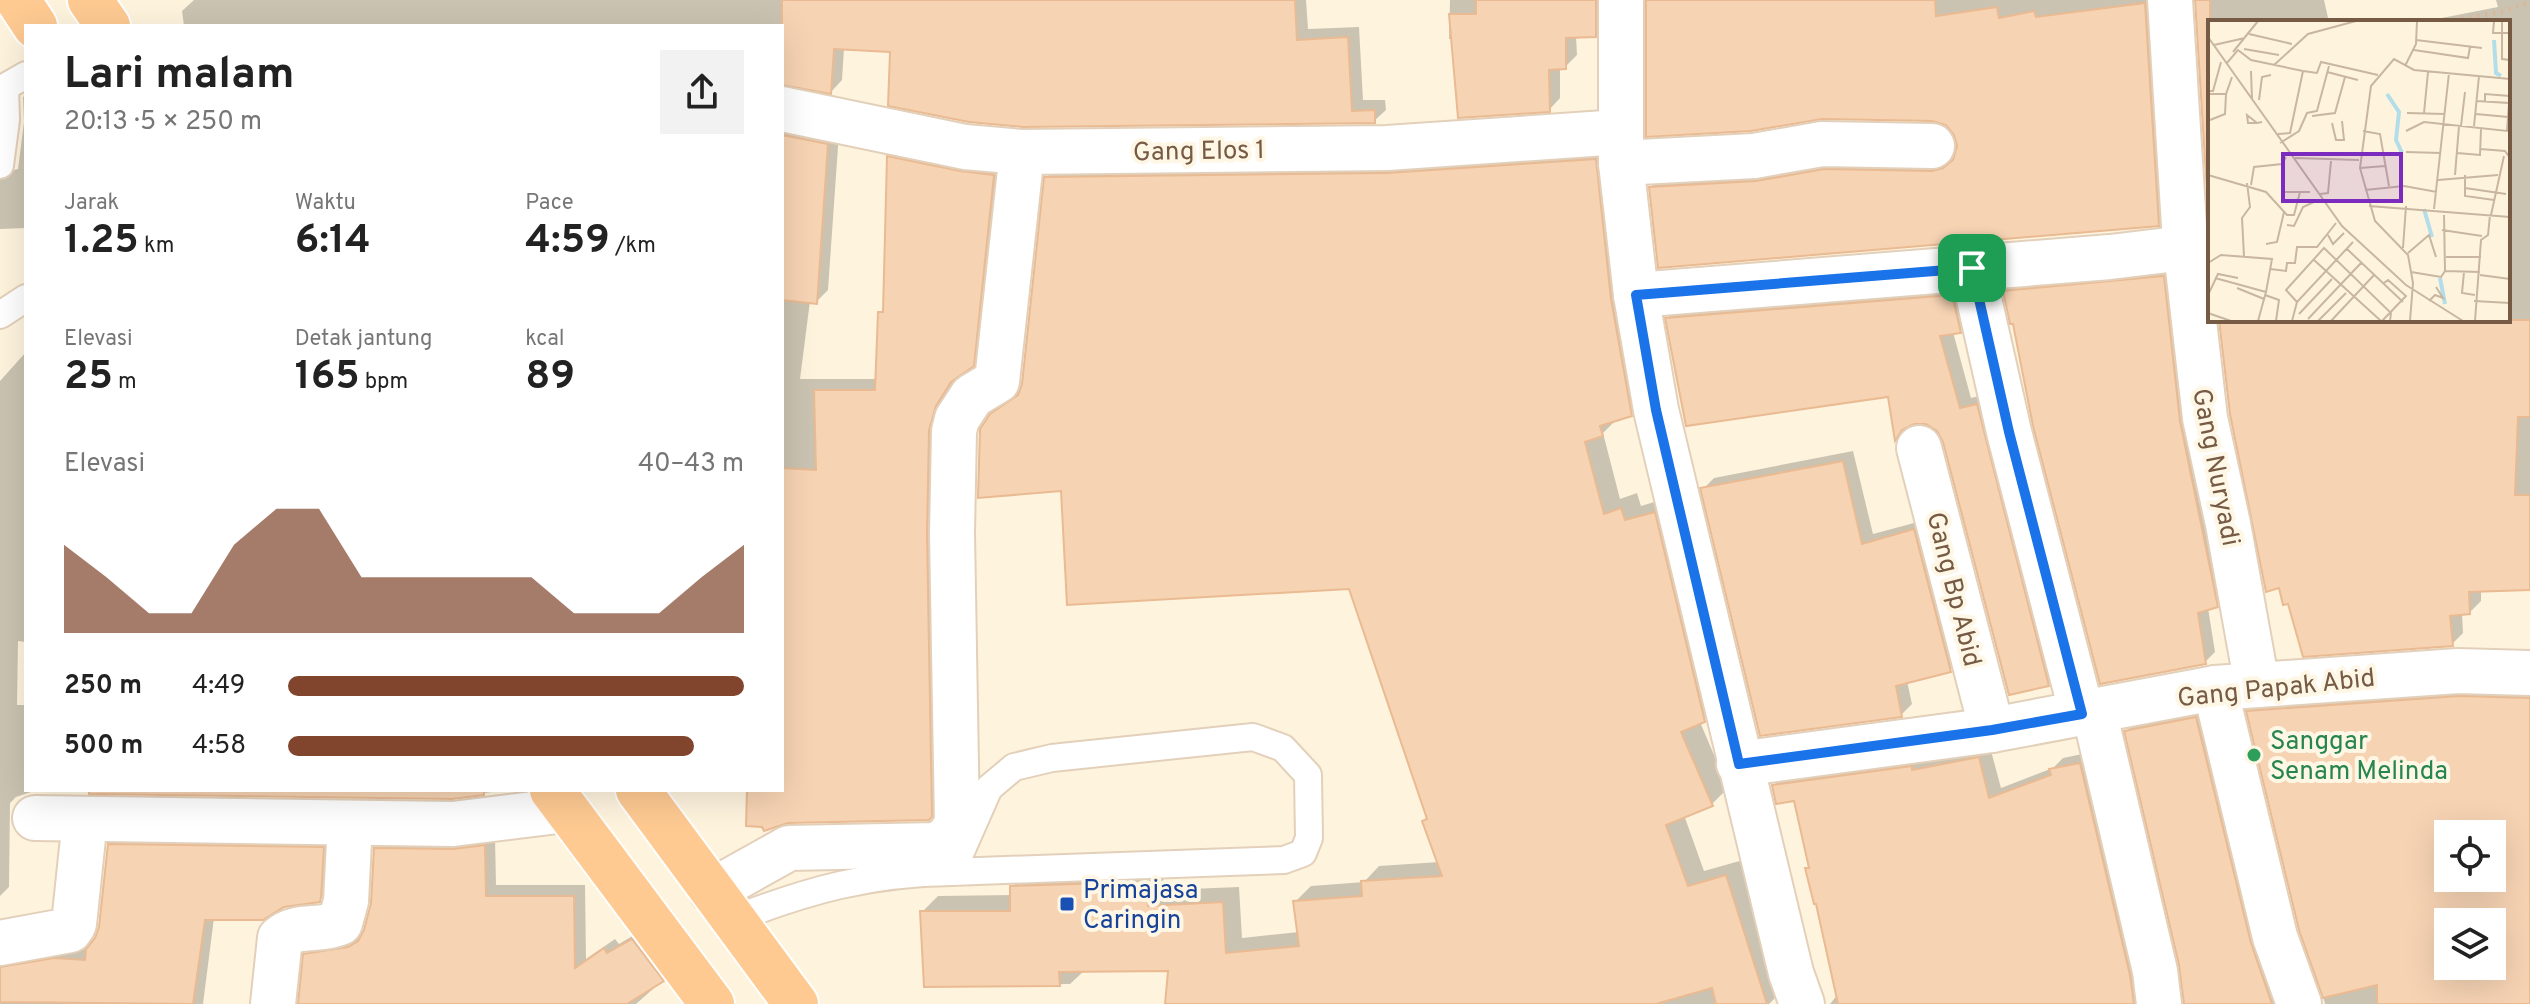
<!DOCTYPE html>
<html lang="id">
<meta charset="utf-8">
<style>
:root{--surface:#fff;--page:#f2f2f2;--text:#222;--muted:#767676;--accent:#80452c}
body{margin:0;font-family:Overpass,sans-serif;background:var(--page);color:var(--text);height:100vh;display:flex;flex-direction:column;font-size:30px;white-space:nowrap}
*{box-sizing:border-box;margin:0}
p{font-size:26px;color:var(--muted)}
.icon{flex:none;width:44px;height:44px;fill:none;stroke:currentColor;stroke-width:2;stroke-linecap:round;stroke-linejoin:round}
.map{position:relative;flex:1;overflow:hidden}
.side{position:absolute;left:24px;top:24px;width:760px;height:768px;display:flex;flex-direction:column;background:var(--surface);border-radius:0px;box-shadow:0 8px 32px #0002}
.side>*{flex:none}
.fabs{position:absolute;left:2434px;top:820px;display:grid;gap:16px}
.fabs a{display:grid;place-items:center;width:72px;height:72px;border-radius:0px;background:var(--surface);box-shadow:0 8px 32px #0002;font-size:40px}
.pin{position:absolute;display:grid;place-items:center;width:68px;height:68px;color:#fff;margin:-34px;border-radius:16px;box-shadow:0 4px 12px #0006}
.round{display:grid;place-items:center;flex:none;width:84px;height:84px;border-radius:0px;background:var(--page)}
.overview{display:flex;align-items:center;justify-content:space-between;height:136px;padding:0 40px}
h1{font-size:44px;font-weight:700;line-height:60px}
.figures{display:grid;grid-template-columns:repeat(3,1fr);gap:12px;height:136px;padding:8px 40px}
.figures div{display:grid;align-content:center}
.figures b{font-size:40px;font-weight:700}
.figures small{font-size:22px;font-weight:400}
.figures p{font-size:22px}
.chart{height:224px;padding:16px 40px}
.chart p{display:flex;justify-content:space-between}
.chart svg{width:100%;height:144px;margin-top:8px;fill:var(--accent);opacity:.7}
ul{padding:0 40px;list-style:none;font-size:26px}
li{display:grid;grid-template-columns:128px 96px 1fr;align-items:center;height:60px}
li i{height:20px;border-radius:10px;background:var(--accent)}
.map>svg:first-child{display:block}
.shadow{fill:#0003;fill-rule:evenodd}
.building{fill:#f6d3b3;stroke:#eaba92;stroke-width:2;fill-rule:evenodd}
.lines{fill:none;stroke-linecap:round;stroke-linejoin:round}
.service-casing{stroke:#e3d0ba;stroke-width:30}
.minor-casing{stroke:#e3d0ba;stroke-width:48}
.tertiary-casing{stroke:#e3d0ba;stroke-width:48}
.trunk-casing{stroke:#fff;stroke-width:48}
.path{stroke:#dab697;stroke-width:5;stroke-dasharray:2 6;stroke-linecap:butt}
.service{stroke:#fff;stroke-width:26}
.minor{stroke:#fff;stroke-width:44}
.tertiary{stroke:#fff;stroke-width:44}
.trunk{stroke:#feca92;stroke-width:44}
.route-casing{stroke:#fff;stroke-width:16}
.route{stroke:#1a73e8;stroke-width:10}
.leisure-dot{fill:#2e9e5b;stroke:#fff7e6;stroke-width:3}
.transit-dot{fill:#1a4fb4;stroke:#fff7e6;stroke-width:3}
.labels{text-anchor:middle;stroke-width:8;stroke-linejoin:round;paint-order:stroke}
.street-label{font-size:26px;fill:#765a44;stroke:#fff7e6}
.leisure-label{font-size:26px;fill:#27864d;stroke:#fff7e6;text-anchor:start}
.transit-label{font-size:26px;fill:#164399;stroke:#fff7e6;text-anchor:start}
.inset-river{fill:none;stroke:#b2dde9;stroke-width:4}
.inset-road{fill:none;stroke:#c8b6a0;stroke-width:2}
.view{fill:#7b2cbf;fill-opacity:0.15;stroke:#7b2cbf;stroke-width:4}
.inset-edge{fill:none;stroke:#765a44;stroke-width:4}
</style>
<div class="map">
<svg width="2530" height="1004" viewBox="0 0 2530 1004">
<rect width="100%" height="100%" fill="#fef4de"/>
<g class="shadow">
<polygon points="194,0 1306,0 1308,29 1359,27 1363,100 1385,100 1386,110 1374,121 892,50 844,48 842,80 831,92 782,83 782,26 184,26 182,11"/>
<polygon points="1450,0 1607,0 1607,23 1595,35 1576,36 1577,55 1565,67 1560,67 1560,98 1549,110 1453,39 1449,39"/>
<polygon points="1648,0 2156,0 2170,212 2158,224 1651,187 1662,176 1837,158 1945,160 1956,158 1959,146 1956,134 1947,123"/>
<polygon points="2197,0 2324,0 2329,22 2210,22 2210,209"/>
<polygon points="2496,0 2530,0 2530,588 2481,589 2481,601 2470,612 2462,613 2463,633 2452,644 2221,320 2508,320 2508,22 2421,22 2498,7"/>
<polygon points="26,94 26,228 0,229 0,167 10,171 18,169 24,122 23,97"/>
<polygon points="782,119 839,133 828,290 816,302 810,301 800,379 877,379 880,313 885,308 889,157 900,146 1005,164 984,352 958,375 947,392 940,418 943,803 928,818 749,790 782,790"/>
<polygon points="1612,143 1647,398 1631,414 1618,418 1603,433 1620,499 1637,493 1641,506 1671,497 1720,704 1700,722 1728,788 1712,804 1684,815 1704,871 1743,860 1783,990 1769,1004 1167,1004 1170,969 1085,970 1070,984 926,985 922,912 938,896 1012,895 1012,887 1028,870 1163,867 1164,890 1239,887 1242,938 1299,932 1295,902 1311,886 1364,882 1379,866 1439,862 1424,822 1428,817 1351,587 1063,489 991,416 1008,399 1021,391 1046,178 1063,161"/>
<polygon points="2173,267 2227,595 2216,605 2208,608 2215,652 2205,662 2014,321 2005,291 2015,281"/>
<polygon points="1963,284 1971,319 1960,331 1953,332 1971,398 1988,394 2059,673 2048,684 1938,428 1925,422 1911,422 1896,437 1889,395 1667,318 1679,307"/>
<polygon points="26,352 26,642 18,641 17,705 26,705 26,790 508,790 452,797 34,791 16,797 10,803 9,887 0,896 0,381"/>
<polygon points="1853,451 1873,534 1925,520 1961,659 1950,670 1907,681 1912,704 1901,715 1703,489 1714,478"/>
<path d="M2530 687V1004H2325L2248 712 2260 700ZM2448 834H2492V878H2448ZM2448 922H2492V966H2448Z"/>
<polygon points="2207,707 2289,1004 2185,1004 2182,967 2126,731 2138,720"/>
<polygon points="1990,747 2001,788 2053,768 2063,758 2092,752 2148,1004 1830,1004 1838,994 1818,901 1807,869 1810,866 1795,799 1774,785 1785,774"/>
<polygon points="121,834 334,837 330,889 319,900 214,918 203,1004 0,1004 0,967 10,957 66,948 88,949 97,939 101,927 109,845"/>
<polygon points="495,835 496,885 585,885 586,959 615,939 619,944 644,929 673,968 651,986 653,989 636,1004 299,1004 305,955 317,944 353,939 363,934 372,908 376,849 387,838"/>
</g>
<g class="building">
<polygon points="782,0 1295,0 1297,40 1348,37 1352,111 1375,110 1375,123 1023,127 969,122 888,106 890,52 834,49 831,94 782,85"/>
<polygon points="1476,0 1596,0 1596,37 1566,38 1566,69 1549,70 1550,112 1458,118 1449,14 1476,14"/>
<polygon points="1646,0 1935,0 1936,16 1997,7 1999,18 2034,11 2036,17 2145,3 2159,226 1658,268 1649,187 1756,181 1824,169 1932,171 1943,168 1953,160 1957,146 1954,135 1946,125 1932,121 1822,119 1751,131 1646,137"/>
<polygon points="2195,0 2210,0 2210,241 2210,240"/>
<polygon points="782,135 828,144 817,304 782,300"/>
<polygon points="887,156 960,171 994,175 974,366 951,382 936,406 929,430 927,533 932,817 929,820 788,823 764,831 762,827 746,826 747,790 782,790 782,468 816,470 814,390 875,390 878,312 883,312"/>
<polygon points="1596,159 1611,299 1632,416 1600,426 1603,436 1585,442 1604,514 1621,508 1625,520 1655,512 1705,722 1681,732 1713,806 1666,825 1688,886 1726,875 1767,1004 1716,1004 1712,988 1656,1004 1165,1004 1168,971 1059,972 1060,986 924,987 920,911 1010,911 1010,886 1147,882 1148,906 1223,902 1226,953 1299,946 1293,901 1362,896 1361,881 1442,876 1422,821 1427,819 1349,589 1067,605 1061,491 978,498 980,429 990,414 1018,395 1022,384 1044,177 1387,173"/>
<polygon points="2164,276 2180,421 2218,607 2198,613 2206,664 2100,684 2033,426 2013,324 2010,324 2003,291"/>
<polygon points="1952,295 1961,333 1940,336 1960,408 1977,404 2049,686 2009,695 1943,442 1937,431 1926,424 1914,424 1902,430 1895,441 1888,397 1686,426 1665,318"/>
<polygon points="2219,320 2530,320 2530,417 2518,417 2515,495 2530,495 2530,590 2469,592 2470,614 2450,616 2453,646 2303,657 2288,604 2283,605 2279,588 2266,592 2230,414"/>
<polygon points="1843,461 1862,544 1914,529 1951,672 1896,686 1902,717 1760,736 1700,488"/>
<path d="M2459 696 2530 698V1004H2377V985L2323 998 2299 930 2246 711ZM2448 834H2492V878H2448ZM2448 922H2492V966H2448Z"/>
<polygon points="2196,717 2251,943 2272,1004 2184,1004 2179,965 2124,731"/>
<polygon points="1979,757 1989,798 2051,775 2049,769 2080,763 2130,975 2134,1004 1838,1004 1816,904 1814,904 1805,868 1809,868 1794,801 1776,804 1772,785 1912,766 1912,770"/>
<polygon points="89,790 484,790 484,795 452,799 89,794"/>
<polygon points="108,844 324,847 321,897 320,902 284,907 263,920 205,920 193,1004 0,1002 0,967 54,958 85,960 86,949 95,938 99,927"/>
<polygon points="485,845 486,896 574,896 575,968 604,948 607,953 632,939 664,981 627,1004 298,1004 303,954 348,947 358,941 364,930 371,903 374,848 453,849"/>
</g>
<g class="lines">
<g class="service-casing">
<g id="service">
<polyline points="0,165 6,120 5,87 26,75"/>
<polyline points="0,315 26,298"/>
<path d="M734 919C809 890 870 873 952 872L1284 860 1303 853 1309 838 1308 775 1283 748 1253 737 1052 758 1014 767 989 788 952 872"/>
</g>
</g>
<g class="minor-casing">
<g id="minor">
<polyline points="2170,0 2185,242 2205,418 2228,524 2257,685"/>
<polyline points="782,109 965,147 1022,152 1387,148 1620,132"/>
<polyline points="1621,163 1754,156 1822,144 1932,146"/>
<polyline points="1972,268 2009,432 2082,714"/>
<polyline points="1636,295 2110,257 2185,248"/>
<polyline points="1919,448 1992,730"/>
<polyline points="2215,688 2275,937 2299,1004"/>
<polyline points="2094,711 2155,971 2159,1004"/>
<polyline points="1739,764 1992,730 2215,688 2458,671 2530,673"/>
<polyline points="35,818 453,824 566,810"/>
<polyline points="712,891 789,848 936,845 948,838 957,824 952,533 954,431 957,419 972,396 997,381 1022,152"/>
<polyline points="0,943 70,930 74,924 85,819"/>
<path d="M273 1004 280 938C297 923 320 932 340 923L346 901 350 823"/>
</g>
</g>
<g class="tertiary-casing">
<polyline id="tertiary" points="1621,0 1621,163 1636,295 1656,410 1791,973 1802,1004"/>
</g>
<g class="trunk-casing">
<g id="trunk">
<polyline points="18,0 35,26"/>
<polyline points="90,0 108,26"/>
<polyline points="552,790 712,1004"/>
<polyline points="638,790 796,1004"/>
</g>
</g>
<polyline class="path" points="2446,22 2501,12 2530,2"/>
<use href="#service" class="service"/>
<use href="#minor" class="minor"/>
<use href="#tertiary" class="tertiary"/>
<use href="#trunk" class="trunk"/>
</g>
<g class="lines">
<g class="route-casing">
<polygon id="route" points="1972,268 2009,432 2082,714 1992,730 1739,764 1656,410 1636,295"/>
</g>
<use href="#route" class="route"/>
</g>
<circle class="leisure-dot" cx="2254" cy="755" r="8"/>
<rect class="transit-dot" x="1059" y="896" width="16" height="16" rx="4"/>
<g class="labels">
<g class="street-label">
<text transform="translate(1199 150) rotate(-1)" y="9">Gang Elos 1</text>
<text transform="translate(2217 467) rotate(79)" y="9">Gang Nuryadi</text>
<text transform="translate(1955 589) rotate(76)" y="9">Gang Bp Abid</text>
<text transform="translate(2276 687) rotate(-6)" y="9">Gang Papak Abid</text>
</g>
<g class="leisure-label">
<text x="2270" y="749">Sanggar<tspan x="2270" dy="30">Senam Melinda</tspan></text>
</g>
<g class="transit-label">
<text x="1083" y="898">Primajasa<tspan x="1083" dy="30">Caringin</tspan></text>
</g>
</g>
<g transform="translate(2208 20)">
<rect width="302" height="302" fill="#fef4de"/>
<path class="inset-river" d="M286 20 288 53 293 56M179 74 191 92 188 120 194 133M216 189 224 217M232 258 237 284"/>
<path class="inset-road" d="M286 1 285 13H302M294 1V39L302 40M41 14 84 24M0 17 134 206 198 265 255 301M208 20 274 28M6 25 37 18M36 29 71 35M206 30 260 38 262 27M25 32 50 1M18 44 30 30 43 40 95 51 109 53 113 42 170 55M66 45 100 14 148 1M197 46 208 24 209 1M43 51 44 79M119 52 150 60M0 71H5L13 42M0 74H18L24 57M51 80 54 57 63 55M277 81V74L302 76M199 93 237 94M216 93 220 52M268 94 300 97M104 96 127 93 137 57M2 100 17 94 18 74M49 103 39 95 40 103H49L54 102M124 103 128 120H136L134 101M253 106 257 72M266 106 271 56M155 111 172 114 181 166M198 111 216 102 299 111 301 83 269 81M70 114 82 113 95 51M72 123 91 111 99 93 109 91 121 46M272 129 297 131 302 138M198 132 233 133M249 133 272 135 273 109M87 138 151 140M152 148 177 146M0 155 58 172 79 195H86L92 172M247 155 251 106M257 155V176L286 180M230 160 290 155M43 165 46 147 74 144 78 137M257 168 298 174M157 170 196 166 229 172M77 172H102M112 174 120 173 123 141M161 186 302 197M226 189 241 53M236 195 237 251M283 195 296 136M79 205 86 206 95 187 108 181M234 210 274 216M120 215 125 224 136 213M58 224 69 222 76 192M195 228 198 186M139 229 195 282M200 233 221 215 228 237M36 236 34 198 42 187 39 163M238 237H273M106 240 173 301M0 243 13 235 64 239 58 272M62 249 78 251 79 243H87L89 227H109L128 203M203 252 233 257 237 251 272 252M256 252 254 273 267 275M272 255 302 259M7 258 58 272 50 301M29 268 56 279M0 275 10 254 30 258M57 275 71 280 68 301M221 281 227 275 235 278 228 267M266 281 302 283M89 282 78 270 116 228 183 293 182 301M0 293 23 301M91 294 124 259M100 299 153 243M84 301 89 282 145 222M110 301 138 273M123 301 167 254M174 301 198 276 180 260 176 263M202 301 205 263 200 235 167 201 152 148 163 66 186 39 206 50 302 59M267 301 273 220 280 215 282 195"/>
<path class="view" d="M75 134H193V181H75Z"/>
<rect width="302" height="302" class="inset-edge"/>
</g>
</svg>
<div class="fabs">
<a><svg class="icon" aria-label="locate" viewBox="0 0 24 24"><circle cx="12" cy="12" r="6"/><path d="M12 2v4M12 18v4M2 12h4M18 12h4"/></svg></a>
<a><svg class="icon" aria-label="layers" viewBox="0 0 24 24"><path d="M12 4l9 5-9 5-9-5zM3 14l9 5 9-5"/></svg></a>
</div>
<div class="pin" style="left:1972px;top:268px;background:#1e9e55"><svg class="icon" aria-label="arrive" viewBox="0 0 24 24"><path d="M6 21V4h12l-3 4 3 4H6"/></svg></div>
<section class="side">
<div class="overview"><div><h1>Lari malam</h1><p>20:13 · 5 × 250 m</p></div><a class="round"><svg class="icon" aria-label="share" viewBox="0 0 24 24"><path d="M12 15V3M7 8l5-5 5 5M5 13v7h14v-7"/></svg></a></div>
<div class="figures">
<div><p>Jarak</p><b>1.25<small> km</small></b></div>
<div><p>Waktu</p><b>6:14</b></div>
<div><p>Pace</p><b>4:59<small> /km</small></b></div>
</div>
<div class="figures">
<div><p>Elevasi</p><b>25<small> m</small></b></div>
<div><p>Detak jantung</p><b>165<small> bpm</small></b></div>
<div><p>kcal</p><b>89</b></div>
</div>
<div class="chart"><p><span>Elevasi</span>40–43 m</p>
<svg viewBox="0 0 160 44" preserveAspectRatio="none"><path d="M0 44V17L10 27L20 38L30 38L40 17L50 6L60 6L70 27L80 27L90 27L100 27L110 27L120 38L130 38L140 38L150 27L160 17V44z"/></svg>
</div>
<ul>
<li><b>250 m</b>4:49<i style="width:100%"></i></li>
<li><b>500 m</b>4:58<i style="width:89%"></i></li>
</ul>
</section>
</div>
